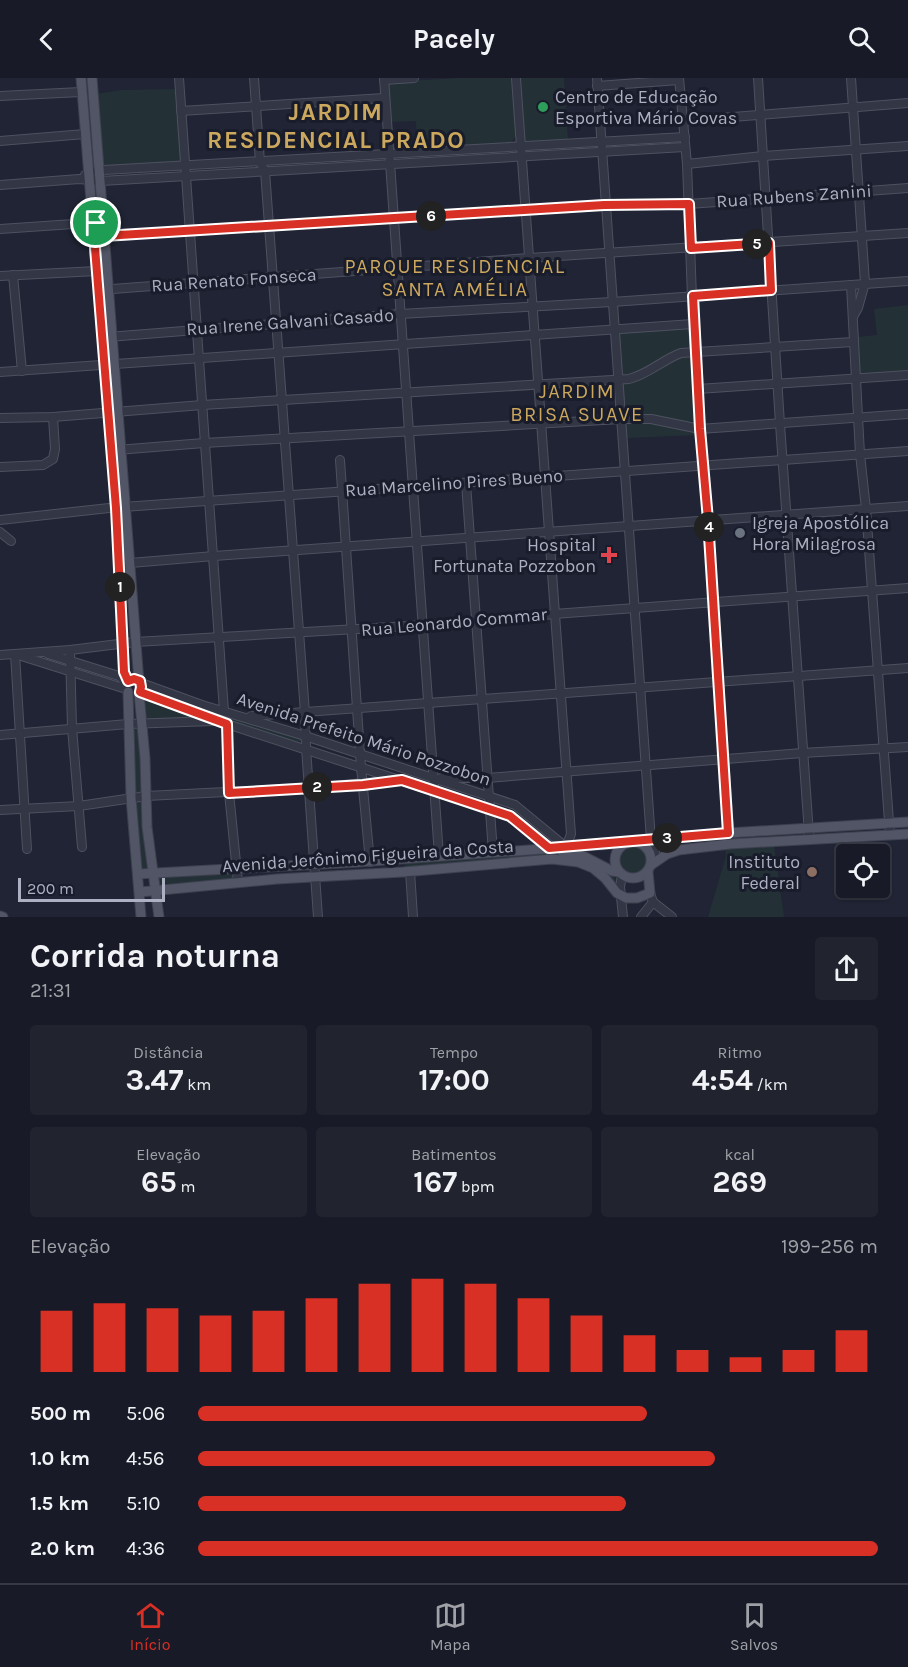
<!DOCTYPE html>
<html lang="pt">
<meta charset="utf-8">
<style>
:root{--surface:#181b27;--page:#21242f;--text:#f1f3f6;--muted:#9fa1a7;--line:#363944;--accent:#d93025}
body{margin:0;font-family:Karla,sans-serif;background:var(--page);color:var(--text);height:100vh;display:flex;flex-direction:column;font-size:22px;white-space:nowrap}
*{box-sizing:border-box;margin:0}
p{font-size:20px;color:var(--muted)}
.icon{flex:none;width:33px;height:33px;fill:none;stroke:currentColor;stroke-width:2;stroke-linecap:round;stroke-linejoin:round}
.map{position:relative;height:839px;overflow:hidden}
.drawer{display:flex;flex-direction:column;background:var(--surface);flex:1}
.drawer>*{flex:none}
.fabs{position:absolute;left:836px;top:766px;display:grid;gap:12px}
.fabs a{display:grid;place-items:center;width:54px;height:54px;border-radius:6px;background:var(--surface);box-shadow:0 2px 4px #0004,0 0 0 2px var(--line);font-size:30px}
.scale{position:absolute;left:18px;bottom:15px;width:147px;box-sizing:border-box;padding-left:6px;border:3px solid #adb0c2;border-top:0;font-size:16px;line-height:21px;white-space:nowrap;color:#adb0c2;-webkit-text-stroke:4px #191c2a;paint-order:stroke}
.pin{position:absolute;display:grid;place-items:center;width:51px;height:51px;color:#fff;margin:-26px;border:3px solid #fff;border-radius:50%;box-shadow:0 2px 6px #0007}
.km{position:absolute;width:30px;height:30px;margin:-15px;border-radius:50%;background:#222;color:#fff;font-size:16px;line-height:30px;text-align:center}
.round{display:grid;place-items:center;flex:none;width:63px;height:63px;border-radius:6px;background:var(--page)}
.headline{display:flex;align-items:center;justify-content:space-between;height:102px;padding:0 30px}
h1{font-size:33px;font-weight:700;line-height:45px}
.stats{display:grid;grid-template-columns:repeat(3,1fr);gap:9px;height:102px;padding:6px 30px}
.stats div{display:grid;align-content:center;border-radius:6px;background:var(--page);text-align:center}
.stats b{font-size:30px;font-weight:700}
.stats small{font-size:16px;font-weight:400}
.stats p{font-size:16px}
.chart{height:168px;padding:12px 30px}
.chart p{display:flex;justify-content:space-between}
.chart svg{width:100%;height:108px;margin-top:6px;stroke:var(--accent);stroke-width:6}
ul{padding:0 30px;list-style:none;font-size:20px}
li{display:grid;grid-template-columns:96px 72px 1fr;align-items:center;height:45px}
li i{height:15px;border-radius:8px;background:var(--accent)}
header{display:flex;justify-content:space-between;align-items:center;height:78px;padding:0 30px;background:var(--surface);font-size:27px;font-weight:700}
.menu{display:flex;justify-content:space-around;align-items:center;height:84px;border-top:2px solid var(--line);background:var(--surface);font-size:16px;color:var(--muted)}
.menu a{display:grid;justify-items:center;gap:3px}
.menu .active{color:var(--accent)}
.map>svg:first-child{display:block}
.green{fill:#233137}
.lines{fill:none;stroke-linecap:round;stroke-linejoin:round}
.minor-casing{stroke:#4e5160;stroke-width:10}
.major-casing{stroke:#3d404f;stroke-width:11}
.minor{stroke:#333645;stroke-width:8}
.major{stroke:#515565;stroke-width:9}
.route-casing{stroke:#fff;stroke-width:12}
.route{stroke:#d93025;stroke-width:8}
.leisure-dot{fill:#2e9e5b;stroke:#191c2a;stroke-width:2}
.worship-dot{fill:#6b7280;stroke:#191c2a;stroke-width:2}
.health-dot{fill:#e0444e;stroke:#191c2a;stroke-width:2}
.education-dot{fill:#8d6e63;stroke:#191c2a;stroke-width:2}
.labels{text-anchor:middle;stroke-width:6;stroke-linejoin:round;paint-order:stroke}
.poi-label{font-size:18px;fill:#adb0c2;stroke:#191c2a;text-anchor:start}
.street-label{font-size:18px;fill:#adb0c2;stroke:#191c2a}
.neighbourhood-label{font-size:20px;letter-spacing:1.5px;fill:#cca85e;stroke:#191c2a}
.district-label{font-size:24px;font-weight:bold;letter-spacing:1.5px;fill:#cca85e;stroke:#191c2a}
</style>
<header><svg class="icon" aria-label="back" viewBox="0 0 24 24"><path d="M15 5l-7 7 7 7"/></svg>Pacely<svg class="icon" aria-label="search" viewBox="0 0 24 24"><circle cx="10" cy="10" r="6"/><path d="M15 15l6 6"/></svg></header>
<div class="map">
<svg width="908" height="839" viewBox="0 0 908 839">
<rect width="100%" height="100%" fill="#202434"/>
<g class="green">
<polygon points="460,0 510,0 512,2 516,58 510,66 417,71 416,43 389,44 387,7 389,4"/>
<polygon points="518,0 564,0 568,63 526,65 522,59"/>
<polygon points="177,11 181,80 176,86 107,89 102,85 96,16 122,12"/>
<polygon points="908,227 908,295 863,299 859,296 857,259 877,257 874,231"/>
<polygon points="687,250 691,254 692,268 689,271 636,297 624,298 621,295 618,260 620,256 625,254"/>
<path d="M688 277 692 280 697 338 695 342 686 345 647 337H626L623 335 622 307C627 301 636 302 644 299 660 293 671 281 688 277Z"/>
<polygon points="646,343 697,354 699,357 625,360 626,344"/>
<polygon points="149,621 191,636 193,639 192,641 147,641 144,626"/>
<polygon points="206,631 301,660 302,662 298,665 208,637 205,634"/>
<polygon points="137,649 139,651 143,712 141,714 136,715 133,713 132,650"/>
<polygon points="141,722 143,724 150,789 148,792 143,792 140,790 134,725"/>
<circle cx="633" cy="782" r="16"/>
<polygon points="774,767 784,839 708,839 726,778 725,770"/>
<polygon points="549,772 557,776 572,777 611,796 615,800 618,810 585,784 405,790 405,786 408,783"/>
<polygon points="233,795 234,799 232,802 157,806 157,801 160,798"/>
</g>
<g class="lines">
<g class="minor-casing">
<g id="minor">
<polyline points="179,0 224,633"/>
<polyline points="254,0 260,84 265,93 305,635 306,670 318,839"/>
<polyline points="384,0 439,778"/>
<polyline points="597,0 651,762 655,770 655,780 652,783"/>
<polyline points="679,0 687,86 693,246 700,351 708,442 730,766"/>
<polyline points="758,0 780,346 809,756"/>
<polyline points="851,0 865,205 858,230 854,237"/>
<polyline points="384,2 414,0"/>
<polyline points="597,8 679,2"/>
<polyline points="0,18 81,14"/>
<polyline points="181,33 384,20"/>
<polyline points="683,43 908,25"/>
<polyline points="0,63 85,56"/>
<polyline points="687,86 763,78 908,68"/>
<polyline points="85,97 89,94 104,92 685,59"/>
<polyline points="0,107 79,101 101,103 685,69"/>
<polyline points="0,151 103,144"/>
<polyline points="104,158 605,127 689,126 908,110"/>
<polyline points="13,197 22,293"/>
<polyline points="0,198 97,193"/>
<polyline points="851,207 860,376 866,431 890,757"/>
<polyline points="99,212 529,180 908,155"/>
<polyline points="108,259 400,236 612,224 908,203"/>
<polyline points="0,294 693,246"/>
<polyline points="698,311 908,297"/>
<path d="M0 340 53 339 202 327 629 301C649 296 662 282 681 275L853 264"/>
<polyline points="117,372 204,365 621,341 651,341 700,351 908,336"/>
<polyline points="340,382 361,689 370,784"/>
<polyline points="0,389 43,387 53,381 55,371 53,339"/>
<polyline points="466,405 493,774"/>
<polyline points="0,442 109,430 908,373"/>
<polyline points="0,454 11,463"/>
<polyline points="118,486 214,478 908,428"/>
<polyline points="70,572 72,650 82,769"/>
<polyline points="48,576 119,598 126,605"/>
<polyline points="0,577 70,572 135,564 477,544 554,536 908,510"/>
<polyline points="141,605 202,627 305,658 515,727 566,769 571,756 516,0"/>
<polyline points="140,614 227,646 510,738 549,770"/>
<polyline points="251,638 908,590"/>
<polyline points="227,646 229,715 238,804"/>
<polyline points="0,657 128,646 213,643"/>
<polyline points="441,700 487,700 802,675 908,669"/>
<polyline points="0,732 79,728 146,718 309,710 399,702"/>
<polyline points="27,771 15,576 126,611"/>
<polyline points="410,793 413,839"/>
<polyline points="622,797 620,809 623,839"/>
<polyline points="650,815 653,824 672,839"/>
<polyline points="641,839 653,824"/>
</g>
</g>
<g class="major-casing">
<g id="major">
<polyline points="81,0 116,430 124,594 128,603"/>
<polyline points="92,0 139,604"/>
<polyline points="128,614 131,720 141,839"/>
<polyline points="139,615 145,680 147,749 159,839"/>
<circle cx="633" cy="782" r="18"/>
<polyline points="635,764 728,755 908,744"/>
<polyline points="563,775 583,778 612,793 619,794"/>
<polyline points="651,787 667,776 679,772 730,766 908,756"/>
<polyline points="138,796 358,784 627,765"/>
<polyline points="140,814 277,801 403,794 552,781 578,784 593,790 605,800 617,815 626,820 637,820 650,815 648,794"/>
<polyline points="0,838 3,839"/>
</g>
</g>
<use href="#minor" class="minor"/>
<use href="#major" class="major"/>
</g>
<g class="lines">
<g class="route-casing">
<polygon id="route" points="689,126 691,170 769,165 771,212 693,218 700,351 708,442 728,755 549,770 510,738 402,702 363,707 229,715 227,646 140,614 141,609 140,603 134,601 128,603 124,594 116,430 93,145 103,144 104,158 604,127"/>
</g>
<use href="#route" class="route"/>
</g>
<circle class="leisure-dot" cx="543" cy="29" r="6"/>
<circle class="worship-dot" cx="740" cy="455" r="6"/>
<path class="health-dot" d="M606 468h6v6h6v6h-6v6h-6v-6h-6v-6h6z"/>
<circle class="education-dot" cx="812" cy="794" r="6"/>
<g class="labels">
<g class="poi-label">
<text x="555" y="25">Centro de Educação<tspan x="555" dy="21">Esportiva Mário Covas</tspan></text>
<text x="752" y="451">Igreja Apostólica<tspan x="752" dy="21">Hora Milagrosa</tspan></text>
<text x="596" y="473" text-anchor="end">Hospital<tspan x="596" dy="21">Fortunata Pozzobon</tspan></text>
<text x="800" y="790" text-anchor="end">Instituto<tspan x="800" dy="21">Federal</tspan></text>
</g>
<g class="street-label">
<text transform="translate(794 118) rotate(-4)" y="6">Rua Rubens Zanini</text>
<text transform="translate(234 202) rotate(-4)" y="6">Rua Renato Fonseca</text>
<text transform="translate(290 244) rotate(-4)" y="6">Rua Irene Galvani Casado</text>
<text transform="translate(454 405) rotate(-4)" y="6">Rua Marcelino Pires Bueno</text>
<text transform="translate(454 544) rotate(-5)" y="6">Rua Leonardo Commar</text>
<text transform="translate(364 661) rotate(18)" y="6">Avenida Prefeito Mário Pozzobon</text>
<text transform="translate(368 778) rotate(-4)" y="6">Avenida Jerônimo Figueira da Costa</text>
</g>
<g class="neighbourhood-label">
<text x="455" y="195">PARQUE RESIDENCIAL<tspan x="455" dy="23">SANTA AMÉLIA</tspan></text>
<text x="577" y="320">JARDIM<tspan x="577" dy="23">BRISA SUAVE</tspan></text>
</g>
<g class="district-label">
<text x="336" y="42">JARDIM<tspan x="336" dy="28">RESIDENCIAL PRADO</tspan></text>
</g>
</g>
</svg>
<div class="fabs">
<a><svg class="icon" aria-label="locate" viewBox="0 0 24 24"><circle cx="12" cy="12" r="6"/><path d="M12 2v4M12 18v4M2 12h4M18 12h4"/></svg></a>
</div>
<div class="scale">200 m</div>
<div class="pin" style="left:96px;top:145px;background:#1e9e55"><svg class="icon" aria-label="arrive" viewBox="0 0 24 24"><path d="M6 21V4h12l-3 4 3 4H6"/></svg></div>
<b class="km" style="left:120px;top:509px">1</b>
<b class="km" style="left:317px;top:709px">2</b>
<b class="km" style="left:667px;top:760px">3</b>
<b class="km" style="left:709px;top:449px">4</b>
<b class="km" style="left:757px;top:166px">5</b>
<b class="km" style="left:431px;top:138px">6</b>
</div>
<section class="drawer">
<div class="headline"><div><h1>Corrida noturna</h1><p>21:31</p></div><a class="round"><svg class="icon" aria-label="share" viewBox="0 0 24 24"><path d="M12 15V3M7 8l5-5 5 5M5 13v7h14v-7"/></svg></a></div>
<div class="stats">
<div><p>Distância</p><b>3.47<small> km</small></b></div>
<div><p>Tempo</p><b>17:00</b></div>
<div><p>Ritmo</p><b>4:54<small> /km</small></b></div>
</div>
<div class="stats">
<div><p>Elevação</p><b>65<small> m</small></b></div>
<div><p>Batimentos</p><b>167<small> bpm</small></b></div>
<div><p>kcal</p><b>269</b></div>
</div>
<div class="chart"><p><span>Elevação</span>199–256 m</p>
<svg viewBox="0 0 160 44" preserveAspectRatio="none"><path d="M5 44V19M15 44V16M25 44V18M35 44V21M45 44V19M55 44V14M65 44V8M75 44V6M85 44V8M95 44V14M105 44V21M115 44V29M125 44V35M135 44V38M145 44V35M155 44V27"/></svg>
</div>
<ul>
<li><b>500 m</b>5:06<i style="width:66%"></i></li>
<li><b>1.0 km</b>4:56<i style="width:76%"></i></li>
<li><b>1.5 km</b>5:10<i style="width:63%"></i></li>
<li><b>2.0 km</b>4:36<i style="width:100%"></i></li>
</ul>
</section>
<nav class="menu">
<a class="active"><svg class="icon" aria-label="home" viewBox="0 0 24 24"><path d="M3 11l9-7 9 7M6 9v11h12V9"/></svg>Início</a>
<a><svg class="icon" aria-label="map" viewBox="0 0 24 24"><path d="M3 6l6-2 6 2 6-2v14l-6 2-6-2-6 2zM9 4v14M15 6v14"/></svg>Mapa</a>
<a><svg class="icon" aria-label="saved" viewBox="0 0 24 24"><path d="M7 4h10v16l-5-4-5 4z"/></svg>Salvos</a>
</nav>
